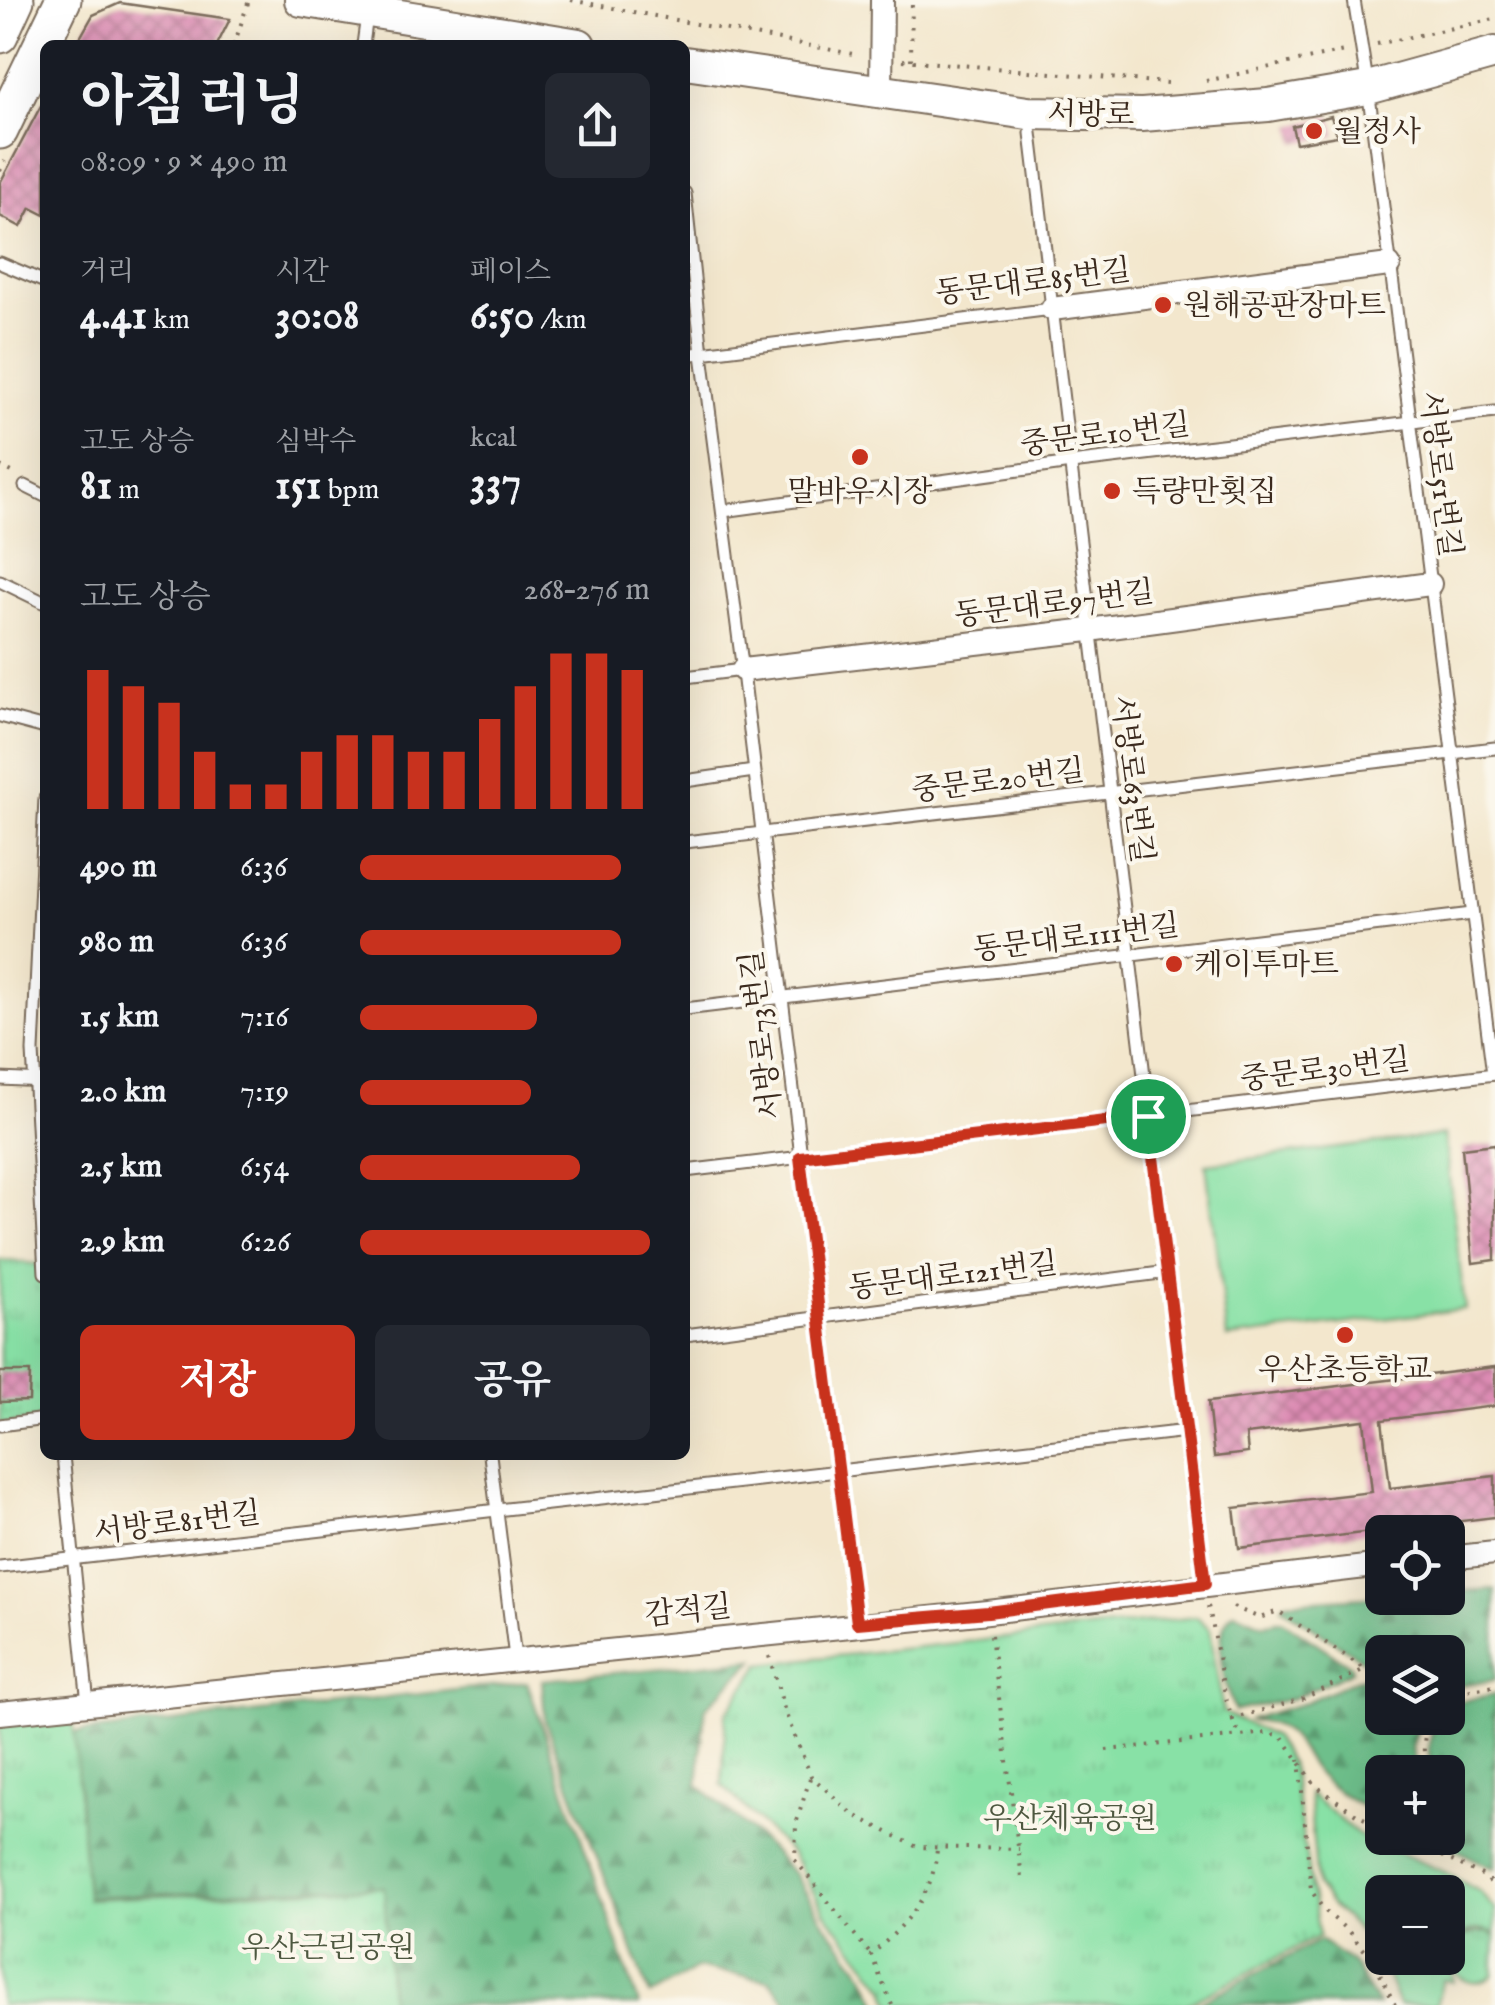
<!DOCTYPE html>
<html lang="ko">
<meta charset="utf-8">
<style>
:root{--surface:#171b24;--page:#242831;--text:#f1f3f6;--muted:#9ea1a6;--accent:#c8321e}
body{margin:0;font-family:"IM FELL English","Noto Serif KR",serif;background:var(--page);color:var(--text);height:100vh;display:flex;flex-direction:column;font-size:38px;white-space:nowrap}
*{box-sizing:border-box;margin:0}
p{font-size:32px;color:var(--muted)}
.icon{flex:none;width:55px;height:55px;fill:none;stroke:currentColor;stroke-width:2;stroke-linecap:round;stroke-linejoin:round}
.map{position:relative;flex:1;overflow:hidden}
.panel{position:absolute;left:40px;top:40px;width:650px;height:1420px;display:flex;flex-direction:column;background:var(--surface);border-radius:15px;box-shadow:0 10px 40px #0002}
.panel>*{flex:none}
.controls{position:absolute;left:1365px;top:1515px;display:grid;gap:20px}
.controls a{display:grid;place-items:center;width:100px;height:100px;border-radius:15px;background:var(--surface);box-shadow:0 10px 40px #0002;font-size:50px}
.pin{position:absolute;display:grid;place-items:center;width:85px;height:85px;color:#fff;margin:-42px;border:5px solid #fff;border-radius:50%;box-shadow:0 2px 10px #0007}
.round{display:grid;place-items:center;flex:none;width:105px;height:105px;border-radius:15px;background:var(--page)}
.headline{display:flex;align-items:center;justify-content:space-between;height:170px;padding:0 40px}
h1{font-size:55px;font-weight:700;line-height:75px}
.figures{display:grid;grid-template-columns:repeat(3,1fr);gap:15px;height:170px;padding:10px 40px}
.figures div{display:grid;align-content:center}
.figures b{font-size:42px;font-weight:700}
.figures small{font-size:28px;font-weight:400}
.figures p{font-size:28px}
.chart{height:280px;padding:20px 40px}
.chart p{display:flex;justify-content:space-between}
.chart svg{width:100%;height:180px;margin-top:10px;stroke:var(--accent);stroke-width:6}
.action{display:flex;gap:20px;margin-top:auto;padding:20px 40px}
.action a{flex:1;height:115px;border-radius:15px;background:var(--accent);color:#fff;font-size:40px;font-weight:700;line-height:115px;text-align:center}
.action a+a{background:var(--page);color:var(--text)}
ul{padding:0 40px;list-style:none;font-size:32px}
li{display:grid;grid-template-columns:160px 120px 1fr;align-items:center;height:75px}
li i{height:25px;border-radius:12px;background:var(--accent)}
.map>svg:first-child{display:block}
.grass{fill:#88e1a6;stroke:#628662;stroke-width:2.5}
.forest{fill:url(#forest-firs);stroke:#547454;stroke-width:2.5}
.park{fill:url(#park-tufts);stroke:#628662;stroke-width:2.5}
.building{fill:url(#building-cross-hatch)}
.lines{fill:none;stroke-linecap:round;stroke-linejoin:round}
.lane-casing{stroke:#7b6c5b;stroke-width:15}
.street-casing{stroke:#7b6c5b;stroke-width:26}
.secondary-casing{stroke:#7b6c5b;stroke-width:36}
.primary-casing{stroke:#7b6c5b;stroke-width:39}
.path{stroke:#7b6c5b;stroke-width:4;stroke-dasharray:2.5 8;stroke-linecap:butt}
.lane{stroke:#fff;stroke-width:11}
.street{stroke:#fff;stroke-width:22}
.secondary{stroke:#fff;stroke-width:32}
.primary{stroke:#fff;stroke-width:35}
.route-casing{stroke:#fff;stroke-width:20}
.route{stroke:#c8321e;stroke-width:12}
.poi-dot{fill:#c8321e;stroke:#fbf7ec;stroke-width:4}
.labels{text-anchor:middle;stroke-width:8;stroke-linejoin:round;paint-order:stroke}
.street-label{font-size:30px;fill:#3b2a1e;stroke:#fbf7ec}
.poi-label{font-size:30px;fill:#3b2a1e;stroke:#fbf7ec;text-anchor:start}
.park-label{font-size:30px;fill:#4e5840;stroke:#fbf7ec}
</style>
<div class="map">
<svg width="1495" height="2005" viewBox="0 0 1495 2005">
<defs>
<pattern id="forest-firs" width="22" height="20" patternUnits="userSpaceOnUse" patternTransform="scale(2.5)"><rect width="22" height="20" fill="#6ebf8b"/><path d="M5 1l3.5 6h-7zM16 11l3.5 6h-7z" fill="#5c9b71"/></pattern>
<pattern id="park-tufts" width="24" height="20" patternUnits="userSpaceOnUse" patternTransform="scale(2.5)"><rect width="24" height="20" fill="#88e1a6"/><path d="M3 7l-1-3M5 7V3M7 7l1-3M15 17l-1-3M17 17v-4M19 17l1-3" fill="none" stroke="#76c18e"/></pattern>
<pattern id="building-cross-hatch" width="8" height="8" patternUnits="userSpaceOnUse" patternTransform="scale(2.5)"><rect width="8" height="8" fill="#dc8bb3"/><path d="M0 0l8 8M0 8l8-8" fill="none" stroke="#b47291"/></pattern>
</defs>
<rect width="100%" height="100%" fill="#fbf7ec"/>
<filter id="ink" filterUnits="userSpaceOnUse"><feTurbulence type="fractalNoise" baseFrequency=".01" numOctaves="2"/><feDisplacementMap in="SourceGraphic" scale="20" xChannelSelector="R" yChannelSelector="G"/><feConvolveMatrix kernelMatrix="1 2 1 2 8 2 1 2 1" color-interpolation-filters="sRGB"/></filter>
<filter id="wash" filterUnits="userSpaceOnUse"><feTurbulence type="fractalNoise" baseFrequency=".0048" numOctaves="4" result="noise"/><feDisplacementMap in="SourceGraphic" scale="40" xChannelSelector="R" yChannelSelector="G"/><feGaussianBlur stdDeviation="2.25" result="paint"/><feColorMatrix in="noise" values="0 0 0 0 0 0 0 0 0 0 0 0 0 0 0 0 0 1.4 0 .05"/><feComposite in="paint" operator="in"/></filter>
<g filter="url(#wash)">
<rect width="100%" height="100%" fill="#f3e7cd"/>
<g class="grass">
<polygon points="1444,1135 1465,1309 1227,1338 1206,1164"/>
<path d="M1309 1794 1361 1837 1447 1873 1480 1892 1495 1910V1934C1477 1923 1456 1935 1448 1953V1892H1382V1958H1446L1454 1982 1443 1980 1436 2005H1399L1381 1960 1360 1932 1331 1905 1317 1886Z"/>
</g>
<g class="forest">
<polygon points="1495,1589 1495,1680 1448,1688 1448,1652 1382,1652 1382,1669 1364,1661 1282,1607 1286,1602 1382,1596 1448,1598 1448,1592"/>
<path d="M1234 1612 1264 1624 1282 1620 1351 1666 1352 1671 1291 1699 1235 1711C1224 1687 1210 1631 1234 1612Z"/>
<polygon points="755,1659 705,1708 698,1785 755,1834 795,1875 826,1925 865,1975 879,2005 790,2005 769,1980 697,1968 650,1995 545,1721 542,1680"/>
<path d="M1364 1676 1382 1684V1718H1422L1412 1747 1417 1772H1382V1816C1364 1808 1344 1797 1328 1784 1296 1758 1301 1721 1248 1720L1301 1704Z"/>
<polygon points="527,1682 639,2005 390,2005 383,1887 82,1897 64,1734"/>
<polygon points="1495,1694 1495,1870 1434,1838 1448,1838 1448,1772 1432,1772 1428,1748 1436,1718 1448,1718 1448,1704"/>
<polygon points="1320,1940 1352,1963 1378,2005 1195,2005"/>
</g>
<g class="park">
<polygon points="0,1260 44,1265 45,1419 0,1425"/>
<polygon points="1197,1617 1210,1629 1223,1712 1274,1737 1291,1765 1319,1936 1185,2005 892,2005 886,1988 824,1911 792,1854 722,1785 726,1713 761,1664"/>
<polygon points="73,1715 87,1899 384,1887 390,2005 0,2005 0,1721"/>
<path d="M1488 1932 1495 1936 1493 1975C1462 2005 1415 1935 1488 1932Z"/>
</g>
<g id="blocks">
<g class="building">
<polygon points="120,3 230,19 217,45 76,45 93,15"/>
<polygon points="45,98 45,215 31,208 21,227 0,216 0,183"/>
<polygon points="1331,116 1337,136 1296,143 1292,126"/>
<polygon points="1495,1144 1495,1260 1473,1263 1462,1148"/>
<polygon points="1495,1367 1495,1406 1382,1420 1390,1488 1495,1476 1495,1517 1239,1548 1234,1508 1372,1492 1364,1420 1246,1434 1248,1453 1214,1457 1208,1402"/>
<polygon points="0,1372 30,1372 29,1401 0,1402"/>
</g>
</g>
</g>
<g filter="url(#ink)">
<use href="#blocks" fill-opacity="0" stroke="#7b6c5b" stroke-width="2.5"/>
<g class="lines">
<g class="lane-casing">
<g id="lane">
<polyline points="1354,0 1368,88 1493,1074"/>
<polyline points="363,45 367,15"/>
<polyline points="1031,133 1205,1584"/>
<polyline points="685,193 702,354 742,664 857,1623"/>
<polyline points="0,263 45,282"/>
<polyline points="685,355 1052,309"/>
<polyline points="25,486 45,496"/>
<polyline points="723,511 1071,463 1495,412"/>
<polyline points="0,581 45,603"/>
<polyline points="685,677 743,670"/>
<polyline points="0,716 45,728"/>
<polyline points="685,781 754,771"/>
<polyline points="45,798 33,1051 45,1273"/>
<polyline points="685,842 1495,748"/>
<polyline points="685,1009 1472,914"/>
<polyline points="0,1079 45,1081"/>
<polyline points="685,1171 1495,1074"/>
<polyline points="685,1335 1168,1272"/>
<polyline points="0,1425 45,1419"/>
<polyline points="63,1455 88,1704"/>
<polyline points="490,1455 515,1658"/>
<polyline points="0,1567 1187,1431"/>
</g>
</g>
<g class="street-casing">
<g id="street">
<polyline points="881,91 882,0"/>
<polyline points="1052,309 1389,265"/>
<polyline points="743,670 1089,630 1430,584"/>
<polyline points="1448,1558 1495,1553"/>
<polyline points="0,1713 988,1612 1382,1565"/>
</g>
</g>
<g class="secondary-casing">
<g id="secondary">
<polyline points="301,0 579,45"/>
<polyline points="685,63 1028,113 1142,115 1268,105 1368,88 1495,53"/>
</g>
</g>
<g class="primary-casing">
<g id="primary">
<polyline points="0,35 16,0"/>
<polyline points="0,131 63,0"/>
</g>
</g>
<g class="path">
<polyline points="571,0 858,55"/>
<polyline points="1377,44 1495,19"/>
<polyline points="234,45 249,0"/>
<polyline points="903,60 1167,83"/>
<polyline points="911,60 912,0"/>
<polyline points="1206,81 1344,51"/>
<polyline points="0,171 5,161"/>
<polyline points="0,466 14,473"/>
<path d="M1208 1606C1220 1649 1219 1695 1240 1736L1266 1733 1281 1735 1316 1786 1359 1816 1382 1827"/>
<polyline points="1233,1607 1260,1618 1278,1611 1365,1669 1382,1677"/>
<polyline points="991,1635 1022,1878"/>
<polyline points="769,1656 785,1712 811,1776 854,1815 917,1847 1019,1849"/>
<polyline points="1448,1694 1495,1686"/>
<polyline points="1231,1719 1302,1699 1365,1669"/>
<polyline points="1106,1750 1240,1736"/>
<polyline points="1299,1759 1311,1890 1323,1909 1348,1931 1373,1960 1395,2005"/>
<path d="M1426 1772C1423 1754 1422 1735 1431 1718"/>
<polyline points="810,1778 796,1824 795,1860 871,1955"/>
<polyline points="1404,1838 1484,1876 1495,1887"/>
<path d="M892 2005 871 1955C906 1924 934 1896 937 1848"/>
</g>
<use href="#lane" class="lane"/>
<use href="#street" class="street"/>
<use href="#secondary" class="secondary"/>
<use href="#primary" class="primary"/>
</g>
</g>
<g class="lines" filter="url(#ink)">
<g class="route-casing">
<polygon id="route" points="1148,1116 1205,1584 988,1612 857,1623 800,1157"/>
</g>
<use href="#route" class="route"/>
</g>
<g class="poi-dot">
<circle cx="1314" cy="131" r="10"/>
<circle cx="1163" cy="305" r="10"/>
<circle cx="860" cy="457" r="10"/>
<circle cx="1112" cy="491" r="10"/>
<circle cx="1174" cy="964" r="10"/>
<circle cx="1345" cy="1335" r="10"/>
</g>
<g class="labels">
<g class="street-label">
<text transform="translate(1091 114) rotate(1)" y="10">서방로</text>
<text transform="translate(1033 281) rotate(-7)" y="10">동문대로85번길</text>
<text transform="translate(1105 434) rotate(-7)" y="10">중문로10번길</text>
<text transform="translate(1441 474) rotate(83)" y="10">서방로51번길</text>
<text transform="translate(1054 603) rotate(-7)" y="10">동문대로97번길</text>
<text transform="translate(1133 779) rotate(83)" y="10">서방로63번길</text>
<text transform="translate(998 780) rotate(-7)" y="10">중문로20번길</text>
<text transform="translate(1076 937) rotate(-7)" y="10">동문대로111번길</text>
<text transform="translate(761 1035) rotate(-97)" y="10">서방로73번길</text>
<text transform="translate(1325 1069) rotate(-7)" y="10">중문로30번길</text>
<text transform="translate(953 1275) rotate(-7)" y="10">동문대로121번길</text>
<text transform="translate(177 1522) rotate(-7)" y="10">서방로81번길</text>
<text transform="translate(688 1610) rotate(-6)" y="10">감적길</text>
</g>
<g class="poi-label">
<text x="1334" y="141">월정사</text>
<text x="1183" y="315">원해공판장마트</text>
<text x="860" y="501" text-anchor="middle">말바우시장</text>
<text x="1132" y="501">득량만횟집</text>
<text x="1194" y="974">케이투마트</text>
<text x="1345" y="1379" text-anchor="middle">우산초등학교</text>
</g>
<g class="park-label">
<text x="1070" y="1828">우산체육공원</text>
<text x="328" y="1957">우산근린공원</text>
</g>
</g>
</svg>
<div class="controls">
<a><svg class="icon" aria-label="locate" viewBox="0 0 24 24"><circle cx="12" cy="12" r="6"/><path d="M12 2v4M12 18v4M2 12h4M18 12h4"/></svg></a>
<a><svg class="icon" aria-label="layers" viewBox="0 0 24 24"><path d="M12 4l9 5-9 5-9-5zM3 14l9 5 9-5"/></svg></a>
<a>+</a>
<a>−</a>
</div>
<div class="pin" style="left:1148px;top:1116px;background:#1e9e55"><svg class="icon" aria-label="arrive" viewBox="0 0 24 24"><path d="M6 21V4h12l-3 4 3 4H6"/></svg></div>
<section class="panel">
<div class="headline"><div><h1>아침 러닝</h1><p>08:09 · 9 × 490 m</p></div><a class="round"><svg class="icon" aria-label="share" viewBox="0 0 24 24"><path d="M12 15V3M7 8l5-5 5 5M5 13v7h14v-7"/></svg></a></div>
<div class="figures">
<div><p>거리</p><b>4.41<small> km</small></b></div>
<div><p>시간</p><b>30:08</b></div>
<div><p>페이스</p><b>6:50<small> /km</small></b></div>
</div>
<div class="figures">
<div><p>고도 상승</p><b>81<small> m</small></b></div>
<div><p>심박수</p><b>151<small> bpm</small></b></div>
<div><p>kcal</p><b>337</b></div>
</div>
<div class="chart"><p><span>고도 상승</span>268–276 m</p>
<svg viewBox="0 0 160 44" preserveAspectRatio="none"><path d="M5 44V10M15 44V14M25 44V18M35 44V30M45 44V38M55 44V38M65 44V30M75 44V26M85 44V26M95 44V30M105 44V30M115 44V22M125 44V14M135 44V6M145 44V6M155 44V10"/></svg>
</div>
<ul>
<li><b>490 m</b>6:36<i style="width:90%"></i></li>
<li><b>980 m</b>6:36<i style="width:90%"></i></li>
<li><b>1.5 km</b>7:16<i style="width:61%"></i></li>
<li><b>2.0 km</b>7:19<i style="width:59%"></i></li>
<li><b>2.5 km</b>6:54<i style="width:76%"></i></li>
<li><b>2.9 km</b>6:26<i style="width:100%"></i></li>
</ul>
<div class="action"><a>저장</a><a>공유</a></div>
</section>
</div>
